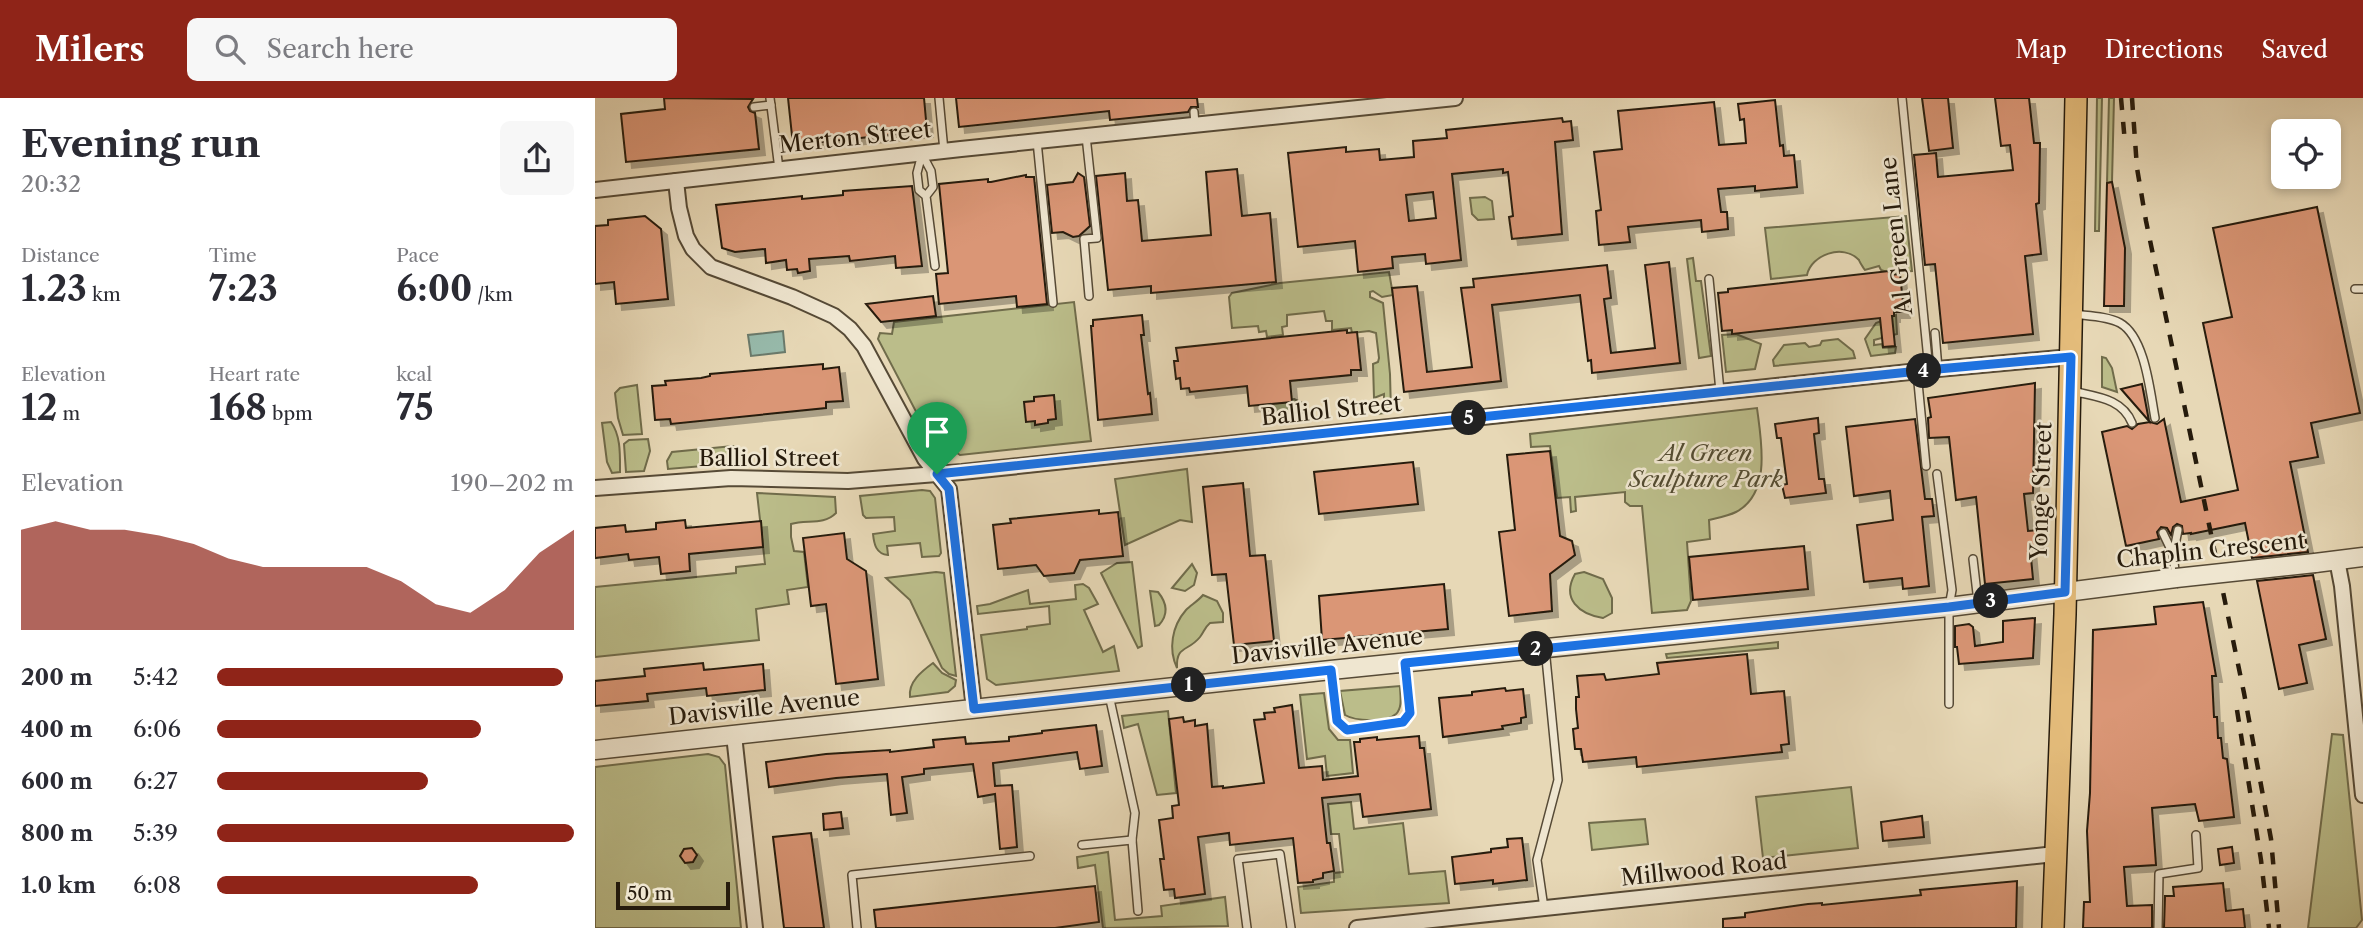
<!DOCTYPE html>
<meta charset="utf-8">
<style>
:root{--surface:#fff;--page:#f7f7f7;--text:#2b2b33;--muted:#7c7c81;--accent:#8f2418}
body{margin:0;font-family:"Libre Caslon Text",serif;background:var(--page);color:var(--text);height:100vh;display:flex;flex-direction:column;font-size:26px;white-space:nowrap}
*{box-sizing:border-box;margin:0}
p{font-size:23px;color:var(--muted)}
.icon{flex:none;width:38px;height:38px;fill:none;stroke:currentColor;stroke-width:2;stroke-linecap:round;stroke-linejoin:round}
.map{position:relative;flex:1;overflow:hidden}
.panel{display:flex;flex-direction:column;background:var(--surface);width:595px}
.panel>*{flex:none}
.fabs{position:absolute;left:1676px;top:21px;display:grid;gap:14px}
.fabs a{display:grid;place-items:center;width:70px;height:70px;border-radius:10px;background:var(--surface);box-shadow:0 4px 10px #0003;font-size:35px}
.scale{position:absolute;left:21px;bottom:18px;width:114px;box-sizing:border-box;padding-left:7px;border:4px solid #261b0c;border-top:0;font-size:19px;line-height:24px;white-space:nowrap;color:#261b0c;-webkit-text-stroke:5px #efe6d0;paint-order:stroke}
.pin{position:absolute;display:grid;place-items:center;width:60px;height:60px;color:#fff;margin:-72px -30px;border-radius:50% 50% 50% 0;rotate:-45deg;box-shadow:0 0 7px #0007}
.pin .icon{rotate:45deg}
.km{position:absolute;width:35px;height:35px;margin:-18px;border-radius:50%;background:#222;color:#fff;font-size:19px;line-height:35px;text-align:center}
.round{display:grid;place-items:center;flex:none;width:74px;height:74px;border-radius:10px;background:var(--page)}
.head{display:flex;align-items:center;justify-content:space-between;height:119px;padding:0 21px}
h1{font-size:38px;font-weight:700;line-height:52px}
.stats{display:grid;grid-template-columns:repeat(3,1fr);gap:10px;height:119px;padding:7px 21px}
.stats div{display:grid;align-content:center}
.stats b{font-size:35px;font-weight:700}
.stats small{font-size:19px;font-weight:400}
.stats p{font-size:19px}
.chart{height:196px;padding:14px 21px}
.chart p{display:flex;justify-content:space-between}
.chart svg{width:100%;height:126px;margin-top:7px;fill:var(--accent);opacity:.7}
ul{padding:0 21px;list-style:none;font-size:23px}
li{display:grid;grid-template-columns:112px 84px 1fr;align-items:center;height:52px}
li i{height:18px;border-radius:9px;background:var(--accent)}
header{display:flex;align-items:center;gap:42px;box-sizing:border-box;height:98px;padding:0 35px;background:var(--accent);color:#fff}
header strong{font-size:33px}
nav{display:flex;gap:38px;margin-inline-start:auto;font-size:24px}
.search{width:490px;height:63px;background:var(--page);display:flex;align-items:center;gap:18px;box-sizing:border-box;padding:0 24px;border-radius:10px;color:var(--muted);font-size:26px}
main{display:flex;flex:1;min-height:0}
.map>svg:first-child{display:block}
.green{fill:#bbbd8a;stroke:#706c4b;stroke-width:2}
.water{fill:#97baab;stroke:#6a7a6b;stroke-width:2}
.building{fill:#da9676;stroke:#261b0c;stroke-width:2;fill-rule:evenodd;filter:url(#shadow)}
.lines{fill:none;stroke-linecap:round;stroke-linejoin:round}
.service-casing{stroke:#564a36;stroke-width:10}
.minor-casing{stroke:#564a36;stroke-width:18}
.tertiary-casing{stroke:#564a36;stroke-width:21}
.primary-casing{stroke:#261b0c;stroke-width:24}
.service{stroke:#efe6d0;stroke-width:7}
.minor{stroke:#efe6d0;stroke-width:14}
.tertiary{stroke:#efe6d0;stroke-width:18}
.primary{stroke:#e4bc7b;stroke-width:21}
.rail{stroke:#261b0c;stroke-width:4.5;stroke-dasharray:12 12;stroke-linecap:butt}
.tertiary-bridge-casing{stroke:#564a36;stroke-width:21;stroke-linecap:butt}
.tertiary-bridge{stroke:#efe6d0;stroke-width:18}
.route-casing{stroke:#fff;stroke-width:14}
.route{stroke:#1a73e8;stroke-width:9}
.labels{text-anchor:middle;stroke-width:5;stroke-linejoin:round;paint-order:stroke}
.street-label{font-size:23px;fill:#261b0c;stroke:#efe6d0}
.park-label{font-size:23px;font-style:italic;fill:#534c32;stroke:#efe6d0}
</style>
<header>
<strong>Milers</strong>
<div class="search"><svg class="icon" aria-label="search" viewBox="0 0 24 24"><circle cx="10" cy="10" r="6"/><path d="M15 15l6 6"/></svg>Search here</div>
<nav><a>Map</a><a>Directions</a><a>Saved</a></nav>
</header>
<main>
<section class="panel">
<div class="head"><div><h1>Evening run</h1><p>20:32</p></div><a class="round"><svg class="icon" aria-label="share" viewBox="0 0 24 24"><path d="M12 15V3M7 8l5-5 5 5M5 13v7h14v-7"/></svg></a></div>
<div class="stats">
<div><p>Distance</p><b>1.23<small> km</small></b></div>
<div><p>Time</p><b>7:23</b></div>
<div><p>Pace</p><b>6:00<small> /km</small></b></div>
</div>
<div class="stats">
<div><p>Elevation</p><b>12<small> m</small></b></div>
<div><p>Heart rate</p><b>168<small> bpm</small></b></div>
<div><p>kcal</p><b>75</b></div>
</div>
<div class="chart"><p><span>Elevation</span>190–202 m</p>
<svg viewBox="0 0 160 44" preserveAspectRatio="none"><path d="M0 44V9L10 6L20 9L30 9L40 11L50 14L60 19L70 22L80 22L90 22L100 22L110 27L120 35L130 38L140 30L150 17L160 9V44z"/></svg>
</div>
<ul>
<li><b>200 m</b>5:42<i style="width:97%"></i></li>
<li><b>400 m</b>6:06<i style="width:74%"></i></li>
<li><b>600 m</b>6:27<i style="width:59%"></i></li>
<li><b>800 m</b>5:39<i style="width:100%"></i></li>
<li><b>1.0 km</b>6:08<i style="width:73%"></i></li>
</ul>
</section>
<div class="map">
<svg width="1768" height="830" viewBox="0 0 1768 830">
<defs>
<filter id="shadow"><feDropShadow dx="6" dy="6" stdDeviation="0" flood-color="#0004"/></filter>
</defs>
<rect width="100%" height="100%" fill="#e7d8b6"/>
<filter id="stains"><feTurbulence type="fractalNoise" baseFrequency=".00286" numOctaves="4"/><feColorMatrix values="0 0 0 0 .2 0 0 0 0 .09 0 0 0 0 .02 0 0 0 .5 -.17"/></filter>
<radialGradient id="worn" r=".72"><stop offset=".6" stop-color="#630" stop-opacity="0"/><stop offset="1" stop-color="#630" stop-opacity=".3"/></radialGradient>
<g class="green">
<polygon points="1502,0 1507,0 1504,133 1500,133"/>
<polygon points="1514,0 1519,0 1517,84 1512,85"/>
<polygon points="890,99 897,103 899,121 883,122 877,116 875,100"/>
<path d="M1311 118 1317 173 1295 175 1286 172 1284 168 1270 172C1269 171 1264 163 1264 162 1248 145 1216 157 1212 177L1176 181 1170 130Z"/>
<polygon points="1098,160 1101,183 1106,183 1116,258 1104,260 1092,161"/>
<polygon points="794,174 798,197 787,199 778,193 775,194 775,199 788,205 795,276 796,314 783,316 789,305 789,296 779,300 778,266 783,264 784,260 781,235 774,233 757,235 756,230 737,232 737,223 731,223 729,213 692,217 692,228 687,229 688,237 672,239 671,233 664,234 663,228 637,230 634,199 637,195 685,185"/>
<polygon points="479,204 496,343 365,357 342,341 328,327 283,241 285,235 297,236 299,224"/>
<polygon points="1301,217 1302,236 1279,242 1279,247 1287,246 1288,250 1301,249 1300,255 1276,258 1270,241 1281,225"/>
<polygon points="1141,236 1166,246 1160,271 1131,274 1127,237"/>
<polygon points="1243,241 1258,253 1260,260 1179,268 1178,262 1189,247 1210,245 1214,249 1225,247 1227,243"/>
<polygon points="1507,259 1511,260 1517,270 1522,294 1507,289"/>
<polygon points="42,287 47,336 28,337 23,320 20,295 25,290"/>
<polygon points="699,301 712,307 710,315 683,315 675,305"/>
<path d="M1162 310C1166 342 1177 395 1141 414 1133 418 1122 420 1114 422L1115 441 1092 444 1096 503 1092 512 1057 515 1047 408H1035L1030 404V394L980 399 981 413 976 414 975 399 962 400 955 348 936 349 935 336Z"/>
<path d="M16 324C26 338 25 357 25 374L17 375 12 364 7 325Z"/>
<polygon points="53,341 55,353 49,373 31,374 29,346 34,342"/>
<polygon points="138,348 145,352 148,359 144,365 73,371 72,363 77,354"/>
<polygon points="592,371 597,424 585,422 530,447 520,381"/>
<path d="M327 392 335 393 340 400 346 455 344 458 327 459 325 445 292 448 293 457C281 456 279 446 278 436L300 433 299 419 271 420 268 417 265 398Z"/>
<path d="M162 395 240 399 241 415C228 428 212 421 196 426V439L199 453 209 454 213 489 192 492 194 506 161 511 164 542 0 559V489L141 475V469L170 466Z"/>
<polygon points="537,464 547,548 543,550 506,475 522,465"/>
<polygon points="597,466 602,475 599,487 590,493 577,490"/>
<polygon points="341,474 349,475 361,578 354,576 347,570 315,502 291,480"/>
<path d="M989 474 1008 481 1017 500V515L1008 520C984 516 966 501 980 476Z"/>
<polygon points="488,486 494,490 503,506 489,512 508,554 519,548 524,573 401,587 392,581 386,537 432,531 432,529 455,526 454,508 383,516 382,508 395,506 433,492 435,506 481,501 480,487"/>
<path d="M555 493 563 494C572 505 574 516 564 527L560 528Z"/>
<path d="M608 497 622 503 628 515V524L615 525C610 529 609 534 605 539 593 554 581 547 582 570 573 551 577 528 591 512 596 507 603 503 608 497Z"/>
<polygon points="1183,544 1183,550 1072,560 1071,556"/>
<path d="M338 565 347 575 361 582 360 588 353 594 315 599C313 584 327 573 338 565Z"/>
<path d="M805 588C805 597 808 609 801 616 791 625 760 623 750 617L745 593Z"/>
<polygon points="729,595 734,631 743,642 755,642 758,675 732,678 730,658 712,661 705,597"/>
<polygon points="573,613 581,695 562,697 543,626 529,630 527,618"/>
<polygon points="1737,636 1748,637 1767,822 1761,830 1713,830"/>
<polygon points="113,656 124,659 130,667 146,830 0,830 0,669"/>
<polygon points="1256,689 1263,750 1168,760 1161,699"/>
<polygon points="756,704 759,731 808,725 814,776 850,773 854,805 706,815 703,789 739,784 739,775 748,774 744,736 736,736 733,706"/>
<polygon points="1050,721 1053,746 997,752 994,725"/>
<polygon points="513,754 520,822 567,818 566,808 630,799 633,828 508,830 500,767 483,770 482,759"/>
</g>
<polygon class="water" points="188,233 190,254 156,258 153,237"/>
<g class="building">
<polygon points="69,0 158,1 153,9 155,13 160,15 164,51 31,64 26,16 70,11"/>
<polygon points="193,0 329,0 332,33 198,47"/>
<polygon points="361,0 602,0 603,9 596,9 593,14 515,22 514,13 364,29"/>
<polygon points="1327,0 1353,0 1358,50 1334,53"/>
<polygon points="1400,0 1434,0 1439,45 1445,45 1444,105 1441,106 1446,156 1430,158 1438,236 1348,245 1340,166 1330,167 1319,57 1341,55 1343,79 1418,72 1415,47 1406,48"/>
<polygon points="1180,2 1185,48 1188,47 1189,58 1199,57 1202,89 1160,93 1160,88 1123,91 1126,114 1132,114 1133,131 1107,134 1106,122 1033,129 1035,144 1004,147 1001,113 1006,112 999,54 1027,51 1023,13 1119,4 1124,47 1151,45 1149,21 1145,22 1143,6"/>
<path d="M967 20 968 24 976 23 978 42 960 44 967 136 917 141 914 119 918 118 913 74 908 75V71L857 76 866 162 831 166 830 156 797 159 798 170 763 174 760 143 703 149 693 55 751 49V54L784 51 785 62 819 59 818 43 852 40 851 32ZM838 94 841 120 814 123 811 97Z"/>
<polygon points="642,71 647,118 675,115 681,184 556,195 556,188 513,192 501,78 530,75 532,103 543,102 547,143 616,137 611,74"/>
<polygon points="483,75 489,79 495,128 484,138 478,139 468,134 457,135 452,87 478,84"/>
<polygon points="431,77 431,79 439,79 452,206 422,209 421,198 344,206 341,176 353,175 344,86 393,81 393,84 396,84"/>
<polygon points="1517,84 1530,150 1529,208 1509,208 1512,85"/>
<polygon points="317,88 327,168 301,170 300,158 255,163 254,158 214,161 215,173 203,175 202,171 192,172 191,162 171,165 170,151 140,154 127,150 121,107 207,98 207,101 248,97 248,93"/>
<polygon points="1722,109 1765,315 1716,325 1723,359 1695,364 1713,454 1657,460 1650,425 1596,436 1596,435 1588,436 1587,428 1582,426 1578,429 1576,437 1572,430 1566,429 1562,434 1564,441 1531,448 1507,334 1532,328 1537,331 1543,326 1555,324 1562,326 1569,321 1586,404 1643,392 1608,225 1637,219 1618,130"/>
<polygon points="50,118 66,131 73,201 21,206 19,184 0,186 0,128 13,127 13,122"/>
<polygon points="1074,164 1085,265 997,275 996,262 993,263 985,197 897,207 906,283 809,294 797,190 822,188 832,274 877,269 866,190 879,189 878,181 1012,167 1016,200 1009,201 1016,255 1060,250 1050,167"/>
<polygon points="1294,173 1295,177 1305,176 1309,214 1299,214 1299,218 1297,218 1300,248 1288,249 1285,220 1137,236 1137,232 1127,233 1123,195 1133,194 1133,191"/>
<polygon points="338,198 341,218 286,224 271,206"/>
<polygon points="547,217 549,237 546,237 553,296 555,295 557,316 503,322 496,228 498,228 498,222"/>
<polygon points="752,232 752,235 762,234 766,272 756,272 756,277 695,283 697,304 654,308 652,288 595,294 594,290 586,291 585,280 581,281 579,263 583,263 581,250"/>
<polygon points="228,266 228,271 244,269 248,303 231,304 231,310 76,326 75,321 60,322 57,288 71,287 70,283 106,280 115,278 115,276"/>
<polygon points="1440,285 1438,395 1429,396 1433,433 1443,432 1445,448 1435,449 1438,481 1390,486 1381,399 1361,402 1354,339 1334,340 1333,320 1336,319 1333,300"/>
<polygon points="1547,286 1554,323 1526,291"/>
<polygon points="459,297 461,321 453,322 453,325 440,327 440,323 431,324 429,304 439,303 439,299"/>
<polygon points="1223,320 1224,335 1219,336 1224,381 1229,381 1231,395 1190,400 1187,387 1192,386 1186,340 1182,340 1180,326"/>
<polygon points="1320,321 1330,401 1337,401 1339,418 1327,419 1334,488 1308,491 1307,480 1269,484 1262,427 1298,422 1295,393 1259,398 1251,329"/>
<polygon points="955,353 965,438 977,443 980,457 955,476 957,513 914,518 904,434 920,432 912,357"/>
<polygon points="818,364 823,406 724,416 719,374"/>
<polygon points="648,385 655,458 670,457 679,543 639,547 631,476 617,477 608,389"/>
<polygon points="504,412 504,416 523,414 528,458 485,462 479,475 449,478 441,467 403,471 398,427 416,425 415,421"/>
<polygon points="90,422 91,430 166,423 168,449 94,456 95,473 66,476 64,459 34,462 33,456 0,460 0,430 30,427 31,434 61,431 61,425"/>
<polygon points="249,435 252,461 271,473 283,581 241,586 231,506 216,508 208,440"/>
<polygon points="1209,448 1213,491 1098,502 1094,459"/>
<polygon points="1718,477 1731,541 1704,547 1712,585 1684,591 1662,483"/>
<polygon points="849,486 853,531 727,542 724,498"/>
<polygon points="1608,504 1621,578 1617,578 1619,619 1622,619 1623,640 1626,640 1628,660 1632,661 1639,719 1604,723 1600,706 1557,710 1561,767 1529,769 1532,808 1557,807 1557,830 1488,830 1489,804 1495,804 1492,733 1495,695 1498,532 1561,526 1559,509"/>
<polygon points="1440,520 1438,560 1364,566 1362,549 1360,549 1360,528 1374,526 1378,529 1380,548 1408,544 1408,523"/>
<polygon points="1152,556 1156,596 1189,593 1194,646 1186,647 1187,654 1042,669 1041,659 988,664 986,651 980,651 978,631 983,630 981,611 981,599 984,599 982,578 1009,576 1011,582 1064,576 1062,565"/>
<polygon points="108,565 109,572 168,566 170,592 112,598 111,590 52,596 53,603 0,608 0,583 50,578 49,571"/>
<polygon points="910,590 911,593 928,591 931,619 926,620 926,625 907,628 908,631 848,639 844,600 877,597 877,594"/>
<polygon points="697,607 704,670 727,668 728,682 763,678 759,644 765,644 765,641 782,639 782,642 824,638 825,650 829,650 836,711 768,719 765,696 727,700 732,745 735,745 739,773 728,775 728,780 718,782 718,784 703,785 698,740 635,747 634,735 603,739 610,796 580,800 579,791 569,792 565,761 569,761 564,722 578,720 577,708 584,707 574,621 588,619 589,624 600,622 600,628 612,626 617,689 628,688 628,690 669,685 659,622 670,621 669,615 680,614 679,610"/>
<polygon points="501,627 507,668 485,671 482,654 398,665 400,688 417,687 422,749 405,751 400,696 383,699 378,666 329,671 329,676 307,679 312,715 296,717 292,676 241,680 174,689 171,664 231,656 295,652 295,654 339,649 338,642 370,639 371,646 414,643 414,639 447,635 447,633"/>
<polygon points="246,714 248,730 229,732 228,716"/>
<polygon points="1327,718 1329,739 1288,743 1286,724"/>
<polygon points="216,735 229,830 189,830 178,739"/>
<polygon points="927,740 932,782 898,786 898,782 860,786 857,759 896,754 896,751 913,749 912,741"/>
<polygon points="1637,749 1639,765 1625,767 1623,751"/>
<polygon points="97,750 102,757 98,764 90,765 85,758 89,751"/>
<polygon points="1422,783 1421,830 1128,830 1128,821 1150,819 1150,815 1213,806 1227,805 1227,807 1326,797 1325,792"/>
<polygon points="1628,785 1631,813 1648,811 1650,830 1569,830 1570,798 1579,798 1578,789"/>
<polygon points="500,788 504,824 460,830 281,830 279,812"/>
</g>
<g class="lines">
<g class="service-casing">
<g id="service">
<polyline points="175,0 184,71"/>
<polyline points="344,0 349,53"/>
<polyline points="1307,0 1334,272"/>
<polyline points="159,9 176,7"/>
<polyline points="599,14 600,26"/>
<polyline points="491,38 502,140 489,141 494,198"/>
<polyline points="442,43 458,205"/>
<polyline points="331,98 338,89 336,73 327,56 322,75 324,92 331,98 340,168"/>
<polyline points="1114,181 1125,293"/>
<polyline points="1760,191 1768,191"/>
<path d="M1478 216C1493 218 1512 218 1525 225 1550 239 1555 293 1560 320"/>
<polyline points="1340,235 1343,271"/>
<polyline points="1322,274 1331,368"/>
<path d="M1477 293C1501 299 1527 300 1537 325"/>
<polyline points="1342,376 1357,492 1354,509 1354,606"/>
<polyline points="1568,435 1578,456"/>
<polyline points="1378,461 1383,504"/>
<polyline points="1581,480 1578,457 1583,432"/>
<polyline points="736,572 742,623 752,632 808,624 815,615 810,565"/>
<polyline points="514,597 540,715 537,742 543,813"/>
<polyline points="487,747 537,742"/>
<polyline points="949,810 942,762 963,682 950,550"/>
<polyline points="262,830 257,777 435,758"/>
<polyline points="652,830 643,761 685,756 696,830"/>
<polyline points="1563,830 1564,776 1603,770 1601,737"/>
</g>
</g>
<g class="minor-casing">
<g id="minor">
<polyline points="81,83 84,110 91,138 98,151 116,169 197,199 239,218 255,231 269,248 330,361 354,391 379,611"/>
<polyline points="0,92 366,51 860,0"/>
<polyline points="0,390 136,380 253,383 367,374 1343,271 1476,259"/>
<polyline points="1742,462 1747,488 1768,697"/>
<polyline points="139,637 160,830"/>
<polyline points="762,830 1460,756"/>
</g>
</g>
<g class="tertiary-casing">
<g id="tertiary">
<polyline points="1720,465 1768,459"/>
<polyline points="0,652 736,572 1354,509 1581,480"/>
</g>
</g>
<g class="primary-casing">
<polyline id="primary" points="1458,830 1470,516 1481,0"/>
</g>
<use href="#service" class="service"/>
<use href="#minor" class="minor"/>
<use href="#tertiary" class="tertiary"/>
<use href="#primary" class="primary"/>
<g class="rail">
<polyline points="1526,0 1530,45"/>
<polyline points="1537,0 1542,70 1551,123 1649,595 1676,741 1684,830"/>
<polyline points="1642,612 1666,762 1674,830"/>
</g>
<g class="tertiary-bridge-casing">
<polyline id="tertiary-bridge" points="1581,480 1720,465"/>
</g>
<use href="#tertiary-bridge" class="tertiary-bridge"/>
</g>
<g class="lines">
<g class="route-casing">
<polygon id="route" points="1476,259 1470,494 1354,509 810,565 815,615 808,624 752,632 742,623 736,572 379,611 354,391 342,376 1343,271"/>
</g>
<use href="#route" class="route"/>
</g>
<g class="labels">
<g class="street-label">
<text transform="translate(260 39) rotate(-6)" y="8">Merton Street</text>
<text transform="translate(1301 138) rotate(-96)" y="8">Al Green Lane</text>
<text transform="translate(736 312) rotate(-6)" y="8">Balliol Street</text>
<text x="174" y="368">Balliol Street</text>
<text transform="translate(1446 393) rotate(-88)" y="8">Yonge Street</text>
<text transform="translate(1616 452) rotate(-6)" y="8">Chaplin Crescent</text>
<text transform="translate(732 548) rotate(-6)" y="8">Davisville Avenue</text>
<text transform="translate(169 609) rotate(-6)" y="8">Davisville Avenue</text>
<text transform="translate(1109 771) rotate(-6)" y="8">Millwood Road</text>
</g>
<g class="park-label">
<text x="1111" y="363">Al Green<tspan x="1111" dy="26">Sculpture Park</tspan></text>
</g>
</g>
<rect width="100%" height="100%" filter="url(#stains)"/>
<rect width="100%" height="100%" fill="url(#worn)"/>
</svg>
<div class="fabs">
<a><svg class="icon" aria-label="locate" viewBox="0 0 24 24"><circle cx="12" cy="12" r="6"/><path d="M12 2v4M12 18v4M2 12h4M18 12h4"/></svg></a>
</div>
<div class="scale">50 m</div>
<div class="pin" style="left:342px;top:376px;background:#1e9e55"><svg class="icon" aria-label="arrive" viewBox="0 0 24 24"><path d="M6 21V4h12l-3 4 3 4H6"/></svg></div>
<b class="km" style="left:594px;top:587px">1</b>
<b class="km" style="left:941px;top:551px">2</b>
<b class="km" style="left:1396px;top:503px">3</b>
<b class="km" style="left:1329px;top:273px">4</b>
<b class="km" style="left:874px;top:320px">5</b>
</div>
</main>
